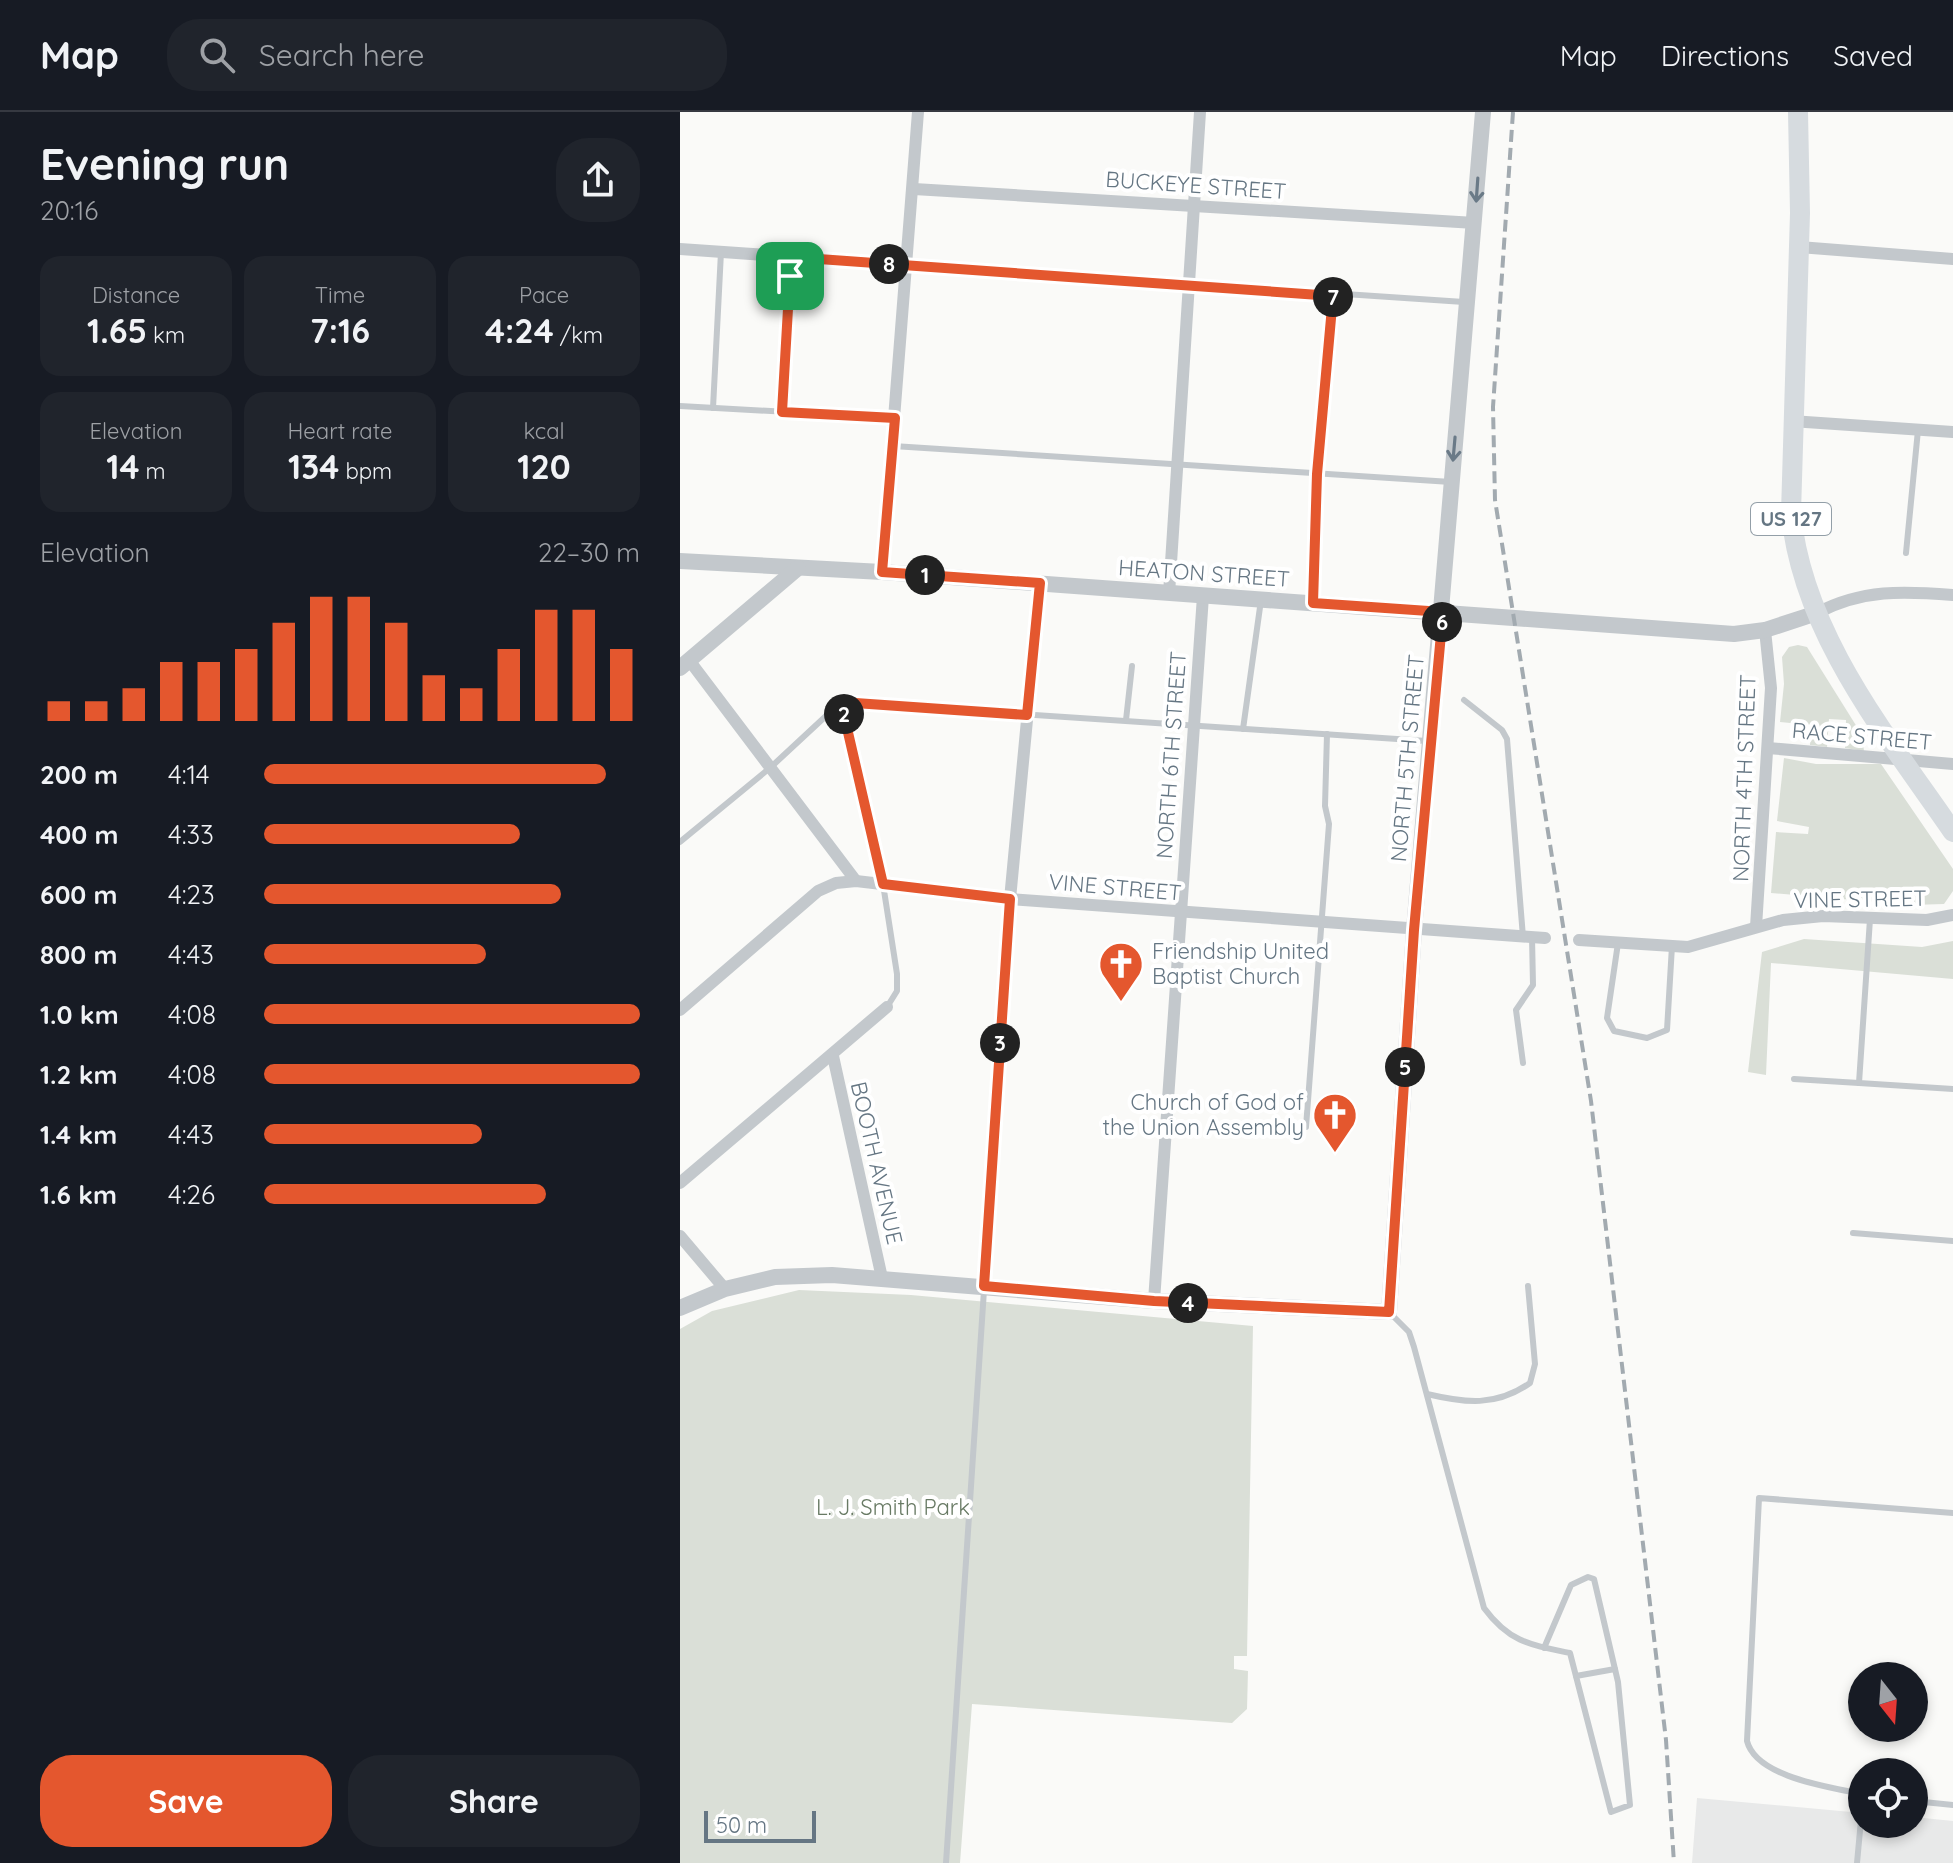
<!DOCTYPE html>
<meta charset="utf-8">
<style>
:root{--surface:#171b24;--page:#20242c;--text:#f1f3f6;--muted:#9ea1a6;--line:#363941;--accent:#e4572e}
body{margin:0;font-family:Quicksand,sans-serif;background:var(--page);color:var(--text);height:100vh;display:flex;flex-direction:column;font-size:30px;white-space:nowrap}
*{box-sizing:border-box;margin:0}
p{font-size:26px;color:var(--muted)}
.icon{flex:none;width:44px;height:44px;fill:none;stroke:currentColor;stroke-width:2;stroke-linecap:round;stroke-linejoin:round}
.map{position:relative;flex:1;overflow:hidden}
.side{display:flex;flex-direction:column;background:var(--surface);width:680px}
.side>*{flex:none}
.needle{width:52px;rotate:163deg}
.controls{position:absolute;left:1168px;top:1550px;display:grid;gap:16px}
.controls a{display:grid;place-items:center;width:80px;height:80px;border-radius:50%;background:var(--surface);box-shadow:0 4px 12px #0003;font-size:40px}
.scale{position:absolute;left:24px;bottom:20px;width:112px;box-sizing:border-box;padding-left:8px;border:4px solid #657683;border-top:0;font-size:22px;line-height:28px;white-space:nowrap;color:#657683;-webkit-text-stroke:6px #fff;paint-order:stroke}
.pin{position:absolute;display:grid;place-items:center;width:68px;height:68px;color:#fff;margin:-34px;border-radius:16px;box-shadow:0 4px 12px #0006}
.km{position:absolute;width:40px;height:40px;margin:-20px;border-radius:50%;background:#222;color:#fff;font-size:22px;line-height:40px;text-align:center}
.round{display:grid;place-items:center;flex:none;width:84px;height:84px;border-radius:32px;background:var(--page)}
.headline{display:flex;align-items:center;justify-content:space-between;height:136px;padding:0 40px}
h1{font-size:44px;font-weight:700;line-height:60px}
.stats{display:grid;grid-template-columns:repeat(3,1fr);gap:12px;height:136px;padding:8px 40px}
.stats div{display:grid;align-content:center;border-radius:20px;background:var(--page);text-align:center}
.stats b{font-size:34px;font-weight:700}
.stats small{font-size:22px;font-weight:400}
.stats p{font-size:22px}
.chart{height:224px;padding:16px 40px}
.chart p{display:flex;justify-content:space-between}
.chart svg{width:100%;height:144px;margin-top:8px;stroke:var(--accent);stroke-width:6}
.cta{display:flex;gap:16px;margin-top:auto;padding:16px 40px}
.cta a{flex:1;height:92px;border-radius:32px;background:var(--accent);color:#fff;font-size:32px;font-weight:700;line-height:92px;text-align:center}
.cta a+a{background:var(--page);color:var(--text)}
ul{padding:0 40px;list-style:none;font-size:26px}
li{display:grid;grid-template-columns:128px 96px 1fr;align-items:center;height:60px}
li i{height:20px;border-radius:10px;background:var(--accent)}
header{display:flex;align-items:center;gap:48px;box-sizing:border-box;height:112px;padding:0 40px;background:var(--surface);border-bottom:2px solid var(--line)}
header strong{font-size:38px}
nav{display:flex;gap:44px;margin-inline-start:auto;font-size:28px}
.search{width:560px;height:72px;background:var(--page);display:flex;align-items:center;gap:20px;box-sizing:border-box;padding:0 28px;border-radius:32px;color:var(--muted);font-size:30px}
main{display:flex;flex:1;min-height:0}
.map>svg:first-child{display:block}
.built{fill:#e8e9e9}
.green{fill:#dadfd7}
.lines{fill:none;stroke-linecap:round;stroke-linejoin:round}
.service{stroke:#c3c8cc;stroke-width:6}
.minor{stroke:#c3c8cc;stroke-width:12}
.tertiary{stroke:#c3c8cc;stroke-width:16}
.trunk{stroke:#d6dbdf;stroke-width:20}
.rail{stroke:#a2aab0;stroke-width:4;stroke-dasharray:12 6;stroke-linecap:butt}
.oneway{stroke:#6a7a87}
.route-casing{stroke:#fff;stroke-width:16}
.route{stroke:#e4572e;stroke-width:10}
.labels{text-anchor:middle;stroke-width:8;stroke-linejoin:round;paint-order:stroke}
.shield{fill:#fff;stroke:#939fa8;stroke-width:2}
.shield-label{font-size:20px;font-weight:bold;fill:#657683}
.street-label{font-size:22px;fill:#657683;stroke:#fff}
.poi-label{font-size:22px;fill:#657683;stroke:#fff;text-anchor:start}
.park-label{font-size:22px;fill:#687a64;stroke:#fff}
</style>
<header>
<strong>Map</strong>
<div class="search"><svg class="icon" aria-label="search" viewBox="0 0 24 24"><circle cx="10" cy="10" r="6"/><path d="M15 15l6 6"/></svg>Search here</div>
<nav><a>Map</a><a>Directions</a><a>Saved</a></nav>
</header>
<main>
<section class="side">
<div class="headline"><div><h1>Evening run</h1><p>20:16</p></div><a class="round"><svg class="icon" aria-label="share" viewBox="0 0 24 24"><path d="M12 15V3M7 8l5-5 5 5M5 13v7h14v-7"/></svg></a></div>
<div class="stats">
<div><p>Distance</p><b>1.65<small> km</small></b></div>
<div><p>Time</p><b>7:16</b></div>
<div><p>Pace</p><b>4:24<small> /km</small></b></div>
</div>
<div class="stats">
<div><p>Elevation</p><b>14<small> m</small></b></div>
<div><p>Heart rate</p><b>134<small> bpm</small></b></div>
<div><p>kcal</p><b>120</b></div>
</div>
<div class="chart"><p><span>Elevation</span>22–30 m</p>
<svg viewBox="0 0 160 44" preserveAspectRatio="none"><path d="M5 44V38M15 44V38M25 44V34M35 44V26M45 44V26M55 44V22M65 44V14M75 44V6M85 44V6M95 44V14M105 44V30M115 44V34M125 44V22M135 44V10M145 44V10M155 44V22"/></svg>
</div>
<ul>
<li><b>200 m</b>4:14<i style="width:91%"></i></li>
<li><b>400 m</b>4:33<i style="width:68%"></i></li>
<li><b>600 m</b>4:23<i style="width:79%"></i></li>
<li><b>800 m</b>4:43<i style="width:59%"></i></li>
<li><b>1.0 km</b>4:08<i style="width:100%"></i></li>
<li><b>1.2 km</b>4:08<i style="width:100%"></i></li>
<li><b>1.4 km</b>4:43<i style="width:58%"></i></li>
<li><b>1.6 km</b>4:26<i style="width:75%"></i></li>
</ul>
<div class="cta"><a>Save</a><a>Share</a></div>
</section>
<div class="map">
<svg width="1273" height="1751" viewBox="0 0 1273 1751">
<rect width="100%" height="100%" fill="#fafaf8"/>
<polygon class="built" points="1017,1686 1182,1701 1182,1712 1234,1712 1234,1705 1273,1709 1273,1751 1012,1751"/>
<g class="green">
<polygon points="1118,533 1127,535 1182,623 1184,639 1165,636 1166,608 1149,607 1147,635 1130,633 1131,613 1100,610 1104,572 1102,545 1109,535"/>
<polygon points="1104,646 1136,652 1201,652 1273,757 1273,779 1264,792 1232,793 1091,781 1096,720 1128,722 1129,715 1097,709"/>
<polygon points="1124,827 1242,835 1273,829 1273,867 1091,851 1086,963 1068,960 1082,840"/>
<polygon points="119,1178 231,1183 573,1214 567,1544 554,1544 554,1557 568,1559 567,1597 552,1611 292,1592 280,1751 0,1751 0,1217 32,1199"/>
</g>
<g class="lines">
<g class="service">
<polyline points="229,153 784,190"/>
<polyline points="0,294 215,306"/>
<polyline points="33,296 41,140"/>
<polyline points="102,300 111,145"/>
<polyline points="213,334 771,370"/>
<polyline points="1226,441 1238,318"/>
<polyline points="633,491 637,362 653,184"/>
<polyline points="784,588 822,618 827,627 843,825"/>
<polyline points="161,590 203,772 217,862 217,879 207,895"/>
<polyline points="446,608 452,554"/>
<polyline points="563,617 581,488"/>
<polyline points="0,730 91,655 161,590 747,629"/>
<polyline points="1190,807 1179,971 1273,977"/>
<polyline points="938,831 927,906 934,919 967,926 987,918 992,834"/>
<polyline points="843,951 836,898 853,873 852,825"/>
<polyline points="1114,967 1179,971"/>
<polyline points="626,1015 649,712 645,694 647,622"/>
<polyline points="1173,1121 1273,1129"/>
<path d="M709 1200 729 1220 734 1235 804 1496C829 1530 850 1533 890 1541L931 1700 950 1693 938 1570 914 1467 908 1465 891 1473 864 1536"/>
<path d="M747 1282C785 1291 816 1295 850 1271L855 1252 848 1174"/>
<polyline points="896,1564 935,1557"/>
<path d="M1182 1682C1149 1675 1076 1665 1067 1629L1079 1386 1273 1401"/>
<polyline points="1234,1689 1273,1693"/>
<polyline points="266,1751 304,1178"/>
<polyline points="1177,1751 1182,1697"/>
</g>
<g class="minor">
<polyline points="234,77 795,111"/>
<polyline points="1119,135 1273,147"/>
<polyline points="0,137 229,153"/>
<polyline points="1111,309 1273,320"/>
<polyline points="202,460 238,0"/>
<polyline points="489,482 520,0"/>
<path d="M1137 501C1182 477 1224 479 1273 483"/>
<polyline points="9,548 176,769"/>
<polyline points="1088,636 1273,652"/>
<polyline points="1076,815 1091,576 1085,518"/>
<polyline points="899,828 1008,835 1103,808 1143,804 1247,808 1273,803"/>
<polyline points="0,898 138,779 156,771 176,769 330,787 865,826"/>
<polyline points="153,944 202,1166"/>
<polyline points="0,1071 207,895"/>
<polyline points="0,1124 45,1177"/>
<polyline points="304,1174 330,787 360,471"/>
<polyline points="474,1189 523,484"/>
</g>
<g class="tertiary">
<polyline points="0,449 202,460 1054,522 1085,518 1137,501"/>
<polyline points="0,556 118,456"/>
<polyline points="0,1196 45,1177 95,1165 152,1163 474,1189 709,1200 734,818 803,0"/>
</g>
<path class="trunk" d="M1118 0 1120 101 1111 401C1122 521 1207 624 1273 720"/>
<polyline class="rail" points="833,0 813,295 815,388 911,989 986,1628 994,1751"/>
</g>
<defs><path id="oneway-shaft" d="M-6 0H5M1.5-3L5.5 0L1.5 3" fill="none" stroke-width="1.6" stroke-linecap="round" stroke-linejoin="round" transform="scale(2)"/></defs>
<g class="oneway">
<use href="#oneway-shaft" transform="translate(797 78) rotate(94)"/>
<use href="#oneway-shaft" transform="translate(774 337) rotate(95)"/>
</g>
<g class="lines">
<g class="route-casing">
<polygon id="route" points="111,145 653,184 637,362 633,491 763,500 734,818 709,1200 474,1189 304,1174 330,787 203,772 161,590 347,603 360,471 202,460 215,306 102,300"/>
</g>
<use href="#route" class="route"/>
</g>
<defs>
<g id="church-pin" transform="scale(2.3)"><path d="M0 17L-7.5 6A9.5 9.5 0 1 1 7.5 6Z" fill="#e4572e" stroke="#fff"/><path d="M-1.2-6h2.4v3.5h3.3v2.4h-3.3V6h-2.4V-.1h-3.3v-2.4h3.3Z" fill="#fff"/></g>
</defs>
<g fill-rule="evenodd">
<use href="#church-pin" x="441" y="852"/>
<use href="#church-pin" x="655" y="1003"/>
</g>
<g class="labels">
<rect class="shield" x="1071" y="391" width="80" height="32" rx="6"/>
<g class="shield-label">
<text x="1111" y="414">US 127</text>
</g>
<g class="street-label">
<text transform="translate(516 73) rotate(4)" y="8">BUCKEYE STREET</text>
<text transform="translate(524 461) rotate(4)" y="8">HEATON STREET</text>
<text transform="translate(1182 624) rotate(5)" y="8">RACE STREET</text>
<text transform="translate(491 643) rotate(-86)" y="8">NORTH 6TH STREET</text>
<text transform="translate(727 646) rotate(-85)" y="8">NORTH 5TH STREET</text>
<text transform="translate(1064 666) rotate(-88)" y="8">NORTH 4TH STREET</text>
<text transform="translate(435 775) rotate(5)" y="8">VINE STREET</text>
<text transform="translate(1180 787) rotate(-1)" y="8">VINE STREET</text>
<text transform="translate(197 1051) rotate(77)" y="8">BOOTH AVENUE</text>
</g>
<g class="poi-label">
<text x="472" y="847">Friendship United<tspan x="472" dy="25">Baptist Church</tspan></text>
<text x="624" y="998" text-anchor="end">Church of God of<tspan x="624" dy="25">the Union Assembly</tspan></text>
</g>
<g class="park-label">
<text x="213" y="1403">L. J. Smith Park</text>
</g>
</g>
</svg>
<div class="controls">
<a><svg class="needle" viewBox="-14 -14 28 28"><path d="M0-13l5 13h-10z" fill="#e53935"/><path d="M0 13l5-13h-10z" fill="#9ea1a6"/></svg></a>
<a><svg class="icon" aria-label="locate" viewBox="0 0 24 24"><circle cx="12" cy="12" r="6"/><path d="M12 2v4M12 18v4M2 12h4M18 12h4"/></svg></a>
</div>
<div class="scale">50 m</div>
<div class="pin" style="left:110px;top:164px;background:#1e9e55"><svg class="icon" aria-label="arrive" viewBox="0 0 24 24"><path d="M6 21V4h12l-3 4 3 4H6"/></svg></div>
<b class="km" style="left:245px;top:463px">1</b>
<b class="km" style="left:164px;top:602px">2</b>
<b class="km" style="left:320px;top:931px">3</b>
<b class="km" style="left:508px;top:1191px">4</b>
<b class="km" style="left:725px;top:955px">5</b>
<b class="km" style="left:762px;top:510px">6</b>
<b class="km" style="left:653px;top:185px">7</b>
<b class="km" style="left:209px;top:152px">8</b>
</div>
</main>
